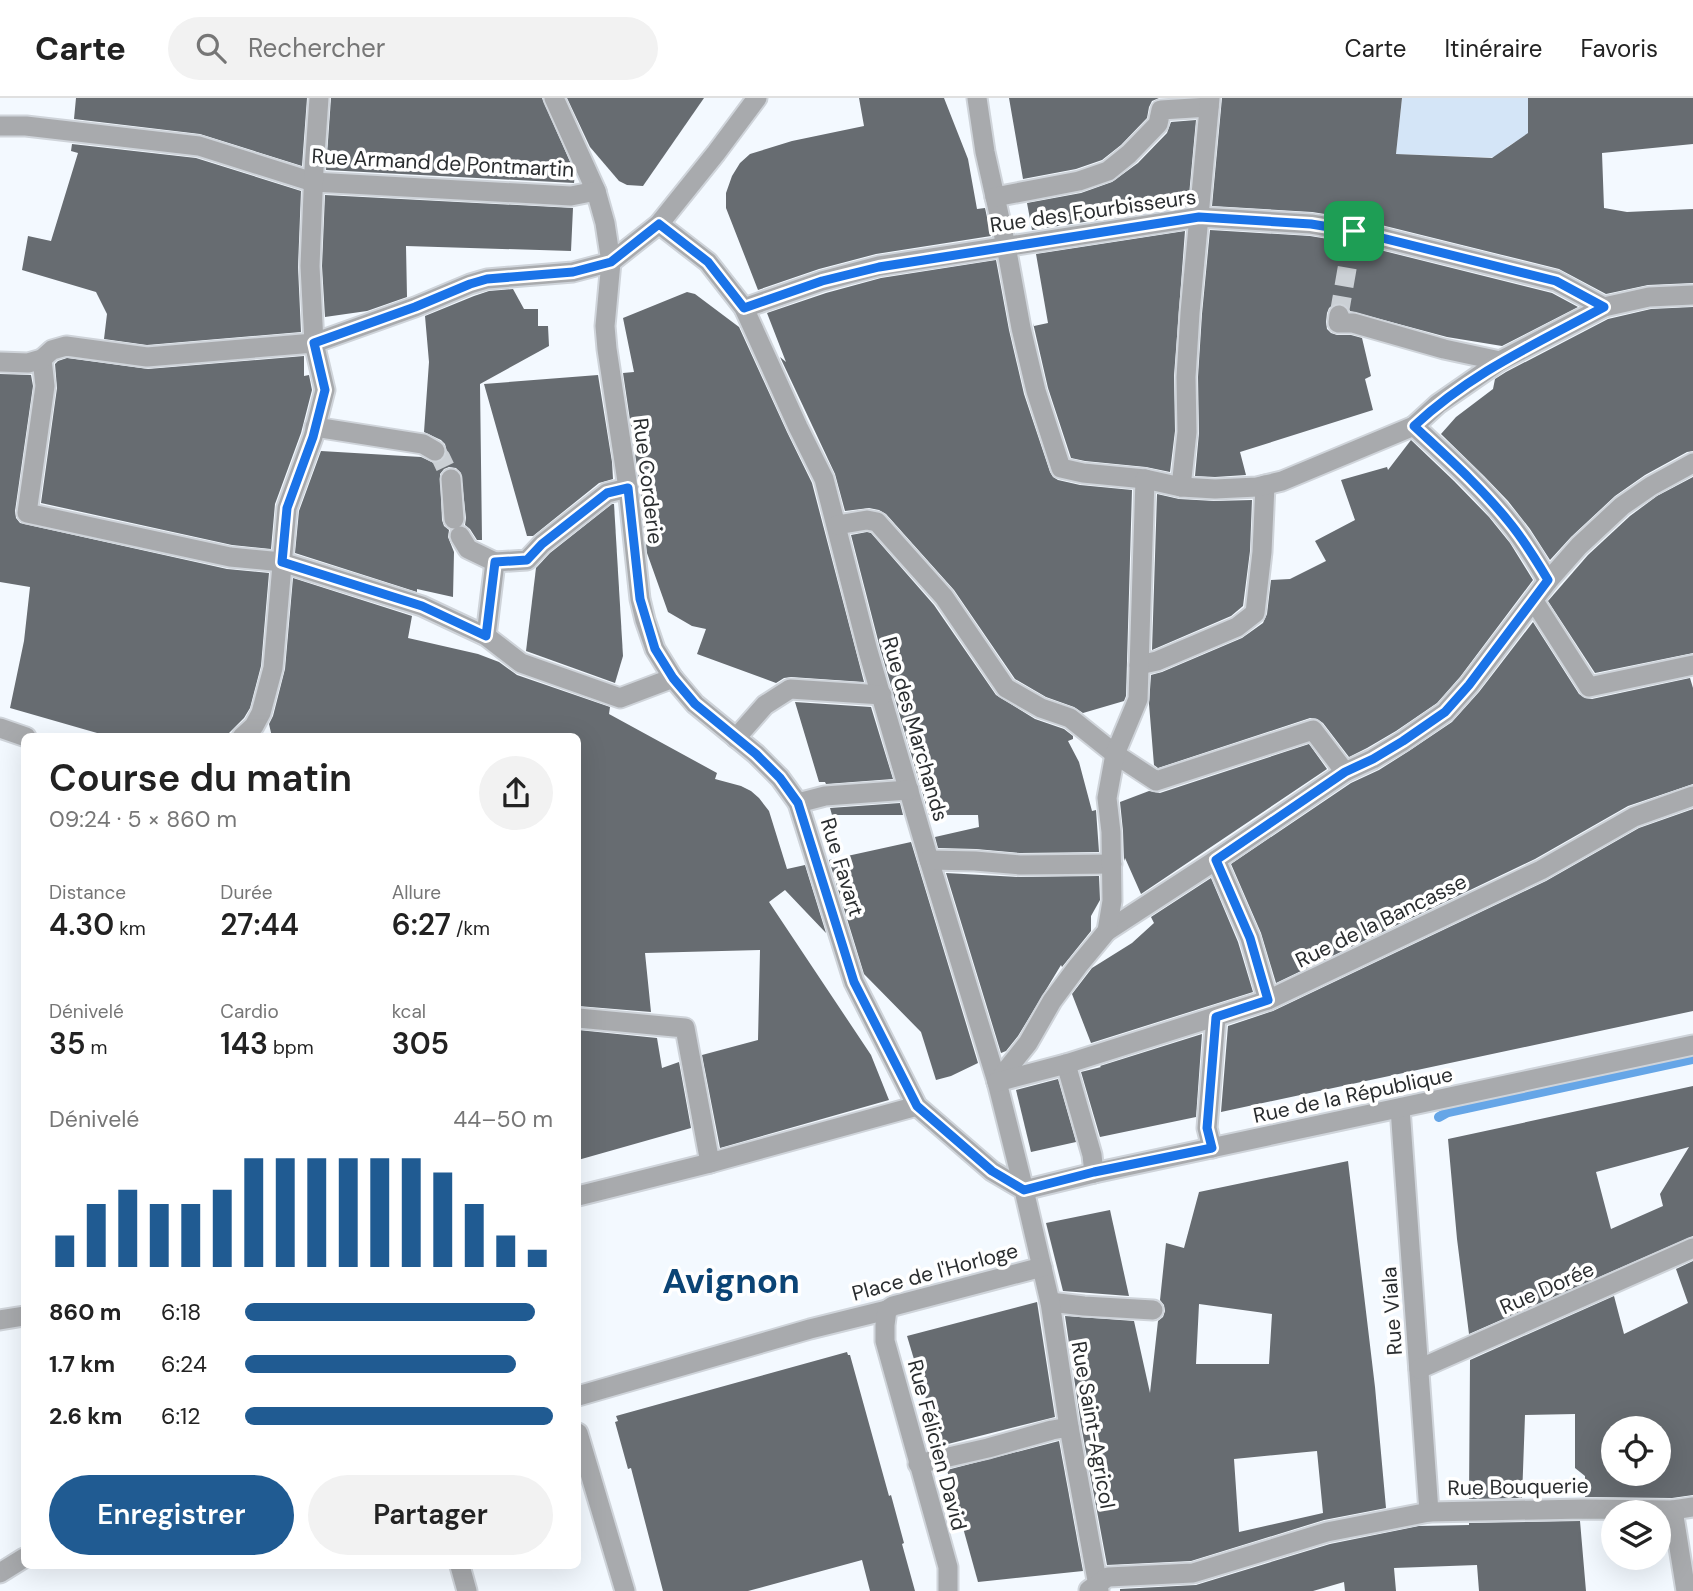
<!DOCTYPE html>
<html lang="fr">
<meta charset="utf-8">
<style>
:root{--surface:#fff;--page:#f2f2f2;--text:#222;--muted:#767676;--line:#e0e0e0;--accent:#205b92}
body{margin:0;font-family:"DM Sans",sans-serif;background:var(--page);color:var(--text);height:100vh;display:flex;flex-direction:column;font-size:26px;white-space:nowrap}
*{box-sizing:border-box;margin:0}
p{font-size:23px;color:var(--muted)}
.icon{flex:none;width:38px;height:38px;fill:none;stroke:currentColor;stroke-width:2;stroke-linecap:round;stroke-linejoin:round}
.map{position:relative;flex:1;overflow:hidden}
.drawer{position:absolute;left:21px;top:635px;width:560px;height:836px;display:flex;flex-direction:column;background:var(--surface);border-radius:10px;box-shadow:0 7px 28px #0002}
.drawer>*{flex:none}
.tools{position:absolute;left:1601px;top:1318px;display:grid;gap:14px}
.tools a{display:grid;place-items:center;width:70px;height:70px;border-radius:50%;background:var(--surface);box-shadow:0 7px 28px #0002;font-size:35px}
.pin{position:absolute;display:grid;place-items:center;width:60px;height:60px;color:#fff;margin:-30px;border-radius:14px;box-shadow:0 4px 10px #0006}
.round{display:grid;place-items:center;flex:none;width:74px;height:74px;border-radius:37px;background:var(--page)}
.summary{display:flex;align-items:center;justify-content:space-between;height:119px;padding:0 28px}
h1{font-size:38px;font-weight:600;line-height:52px}
.stats{display:grid;grid-template-columns:repeat(3,1fr);gap:10px;height:119px;padding:7px 28px}
.stats div{display:grid;align-content:center}
.stats b{font-size:30px;font-weight:600}
.stats small{font-size:19px;font-weight:400}
.stats p{font-size:19px}
.chart{height:196px;padding:14px 28px}
.chart p{display:flex;justify-content:space-between}
.chart svg{width:100%;height:126px;margin-top:7px;stroke:var(--accent);stroke-width:6}
.action{display:flex;gap:14px;margin-top:auto;padding:14px 28px}
.action a{flex:1;height:80px;border-radius:42px;background:var(--accent);color:#fff;font-size:28px;font-weight:600;line-height:80px;text-align:center}
.action a+a{background:var(--page);color:var(--text)}
ul{padding:0 28px;list-style:none;font-size:23px}
li{display:grid;grid-template-columns:112px 84px 1fr;align-items:center;height:52px}
li i{height:18px;border-radius:9px;background:var(--accent)}
header{display:flex;align-items:center;gap:42px;box-sizing:border-box;height:98px;padding:0 35px;background:var(--surface);border-bottom:2px solid var(--line)}
header strong{font-size:33px}
nav{display:flex;gap:38px;margin-inline-start:auto;font-size:24px}
.search{width:490px;height:63px;background:var(--page);display:flex;align-items:center;gap:18px;box-sizing:border-box;padding:0 24px;border-radius:38px;color:var(--muted);font-size:26px}
.map>svg:first-child{display:block}
.green{fill:#d4e5f7}
.lines{fill:none;stroke-linecap:round;stroke-linejoin:round}
.stream{stroke:#66a6e7;stroke-width:10}
.building{fill:#676c71;fill-rule:evenodd}
.pedestrian-tunnel{stroke:#cbd0d5;stroke-width:19;stroke-dasharray:19 10;stroke-linecap:butt}
.pedestrian-casing{stroke:#cfd4da;stroke-width:23}
.minor-casing{stroke:#cfd4da;stroke-width:23}
.pedestrian{stroke:#a8aaad;stroke-width:19}
.minor{stroke:#a8aaad;stroke-width:19}
.route-casing{stroke:#fff;stroke-width:14}
.route{stroke:#1a73e8;stroke-width:9}
.labels{text-anchor:middle;stroke-width:7;stroke-linejoin:round;paint-order:stroke}
.street-label{font-size:21px;fill:#2a2d2f;stroke:#fff}
.town-label{font-size:35px;font-weight:bold;fill:#0b4475;stroke:#fff}
</style>
<header>
<strong>Carte</strong>
<div class="search"><svg class="icon" aria-label="search" viewBox="0 0 24 24"><circle cx="10" cy="10" r="6"/><path d="M15 15l6 6"/></svg>Rechercher</div>
<nav><a>Carte</a><a>Itinéraire</a><a>Favoris</a></nav>
</header>
<div class="map">
<svg width="1693" height="1493" viewBox="0 0 1693 1493">
<rect width="100%" height="100%" fill="#f3f9ff"/>
<polygon class="green" points="1402,0 1528,0 1528,44 1515,44 1507,49 1506,60 1396,56"/>
<g class="lines">
<polyline class="stream" points="1439,1019 1448,1014 1693,961"/>
</g>
<g class="building">
<polygon points="76,0 307,0 302,68 200,36 74,21"/>
<polygon points="331,0 542,0 575,75 574,85 326,72"/>
<polygon points="567,0 704,0 643,88 627,87 619,83 590,49"/>
<polygon points="859,0 944,0 968,61 977,111 985,110 991,138 876,156 819,171 758,192 726,110 726,95 732,78 740,65 750,56 792,43 864,28"/>
<polygon points="1009,0 1159,0 1152,3 1149,9 1147,20 1121,47 1102,62 1076,71 1023,81"/>
<polygon points="1222,0 1402,0 1396,56 1492,60 1528,35 1528,0 1693,0 1693,46 1602,55 1604,110 1627,114 1693,111 1693,185 1648,187 1606,196 1559,171 1357,121 1312,114 1212,108"/>
<polygon points="1196,22 1188,108 1032,132 1027,105 1081,95 1112,84 1138,65 1167,35 1171,24"/>
<polygon points="72,46 196,60 301,93 298,169 301,234 147,247 104,241 107,216 96,194 22,172 28,138 51,143 78,55 71,53"/>
<polygon points="325,97 573,110 571,153 406,148 407,199 367,213 325,219 322,168"/>
<polygon points="1210,132 1310,138 1352,145 1552,195 1578,209 1502,248 1447,239 1350,213 1347,208 1341,205 1334,206 1329,210 1327,215 1326,224 1327,231 1331,235 1337,237 1351,237 1362,240 1371,278 1365,281 1373,312 1240,354 1246,377 1215,379 1195,378 1199,335 1198,279 1202,216"/>
<polygon points="1185,133 1174,278 1175,333 1170,374 1146,369 1085,363 1071,360 1048,290 1033,225 1034,228 1048,225 1036,156"/>
<polygon points="996,162 1009,232 1024,296 1050,374 1053,379 1058,382 1080,387 1132,392 1126,598 1124,603 1083,615 1074,609 1046,599 1015,581 954,492 886,416 879,412 869,410 845,413 835,376 780,259 786,264 767,215 826,195 881,180"/>
<polygon points="513,191 524,211 538,211 538,228 548,228 549,248 480,286 482,442 477,442 470,431 465,427 466,420 461,375 456,370 449,369 444,371 440,376 442,422 444,428 449,432 448,439 454,454 453,499 417,491 417,494 295,455 299,413 321,353 421,359 434,365 440,364 445,360 447,354 445,346 441,342 424,334 429,264 425,218 474,198 489,193"/>
<polygon points="687,194 695,196 739,229 787,334 812,385 864,584 791,579 784,580 776,585 697,556 706,531 692,528 668,514 647,455 640,389 623,275 634,274 623,220"/>
<polygon points="1693,209 1693,353 1687,354 1645,377 1615,398 1571,439 1550,462 1530,431 1508,403 1484,378 1441,336 1456,319 1493,291 1495,281 1506,274 1608,221 1651,211"/>
<polygon points="304,258 304,278 309,277 312,292 301,335 275,406 271,451 232,447 41,405 57,290 55,266 58,263 67,260 148,271"/>
<polygon points="0,276 31,277 33,288 15,413 16,420 20,425 227,471 269,475 261,568 250,610 244,620 225,639 111,639 10,610 24,543 30,489 0,484"/>
<polygon points="598,277 612,364 613,381 599,385 533,438 527,438 484,286"/>
<polygon points="1411,342 1454,383 1489,419 1510,445 1533,482 1460,579 1437,605 1396,633 1367,650 1349,659 1323,625 1317,621 1310,620 1158,670 1154,667 1149,606 1151,577 1162,574 1242,540 1263,525 1267,516 1271,482 1290,481 1326,463 1315,443 1355,422 1341,382 1387,369 1388,372"/>
<polygon points="1693,379 1693,555 1595,575 1548,503 1588,457 1630,418 1657,398"/>
<polygon points="1157,396 1179,401 1214,403 1252,402 1250,453 1243,508 1231,518 1152,552"/>
<polygon points="612,406 614,406 623,558 615,585 526,553 536,470 550,455"/>
<polygon points="867,434 871,435 934,507 996,597 1035,621 1064,631 1073,638 1073,641 1068,643 1079,664 1092,713 1096,712 1099,754 1020,755 976,751 938,750 935,739 979,729 978,717 929,717 880,550 851,437"/>
<polygon points="293,480 412,518 408,540 478,556 499,564 517,577 610,609 609,616 717,675 715,681 741,688 751,693 759,700 769,713 787,771 805,767 826,835 785,792 769,804 871,957 889,1002 720,1050 702,957 758,942 760,852 645,855 651,914 578,908 578,639 272,639 269,626 273,618 285,571"/>
<polygon points="1533,524 1579,596 1585,600 1592,601 1690,580 1693,590 1693,686 1628,708 1535,761 1276,885 1261,835 1231,766 1351,685 1379,672 1409,653 1452,624 1479,594"/>
<polygon points="795,604 871,609 893,681 826,686 825,684 819,684"/>
<polygon points="1309,646 1327,671 1141,796 1125,760 1124,763 1123,733 1120,704 1149,693 1160,695"/>
<polygon points="900,705 903,717 832,717 830,710"/>
<polygon points="1693,711 1693,913 1221,1014 1228,928 1273,913 1546,783 1639,730"/>
<polygon points="911,744 978,965 951,978 936,982 921,934 864,876 829,762"/>
<polygon points="946,775 1020,779 1099,778 1100,802 1091,818 1091,833 1062,869 1061,867 1018,938 1006,953 1001,955"/>
<polygon points="1211,780 1238,844 1253,894 1091,945 1072,896 1092,870 1132,845 1154,825 1151,819"/>
<polygon points="578,932 657,940 662,970 679,964 691,1030 578,1062"/>
<polygon points="1202,936 1196,1019 1100,1039 1081,974 1101,969 1100,968"/>
<polygon points="1058,981 1076,1044 1031,1054 1016,992"/>
<path d="M1693 988V1138L1469 1236 1457 1141 1448 1041ZM1689 1049 1660 1096 1663 1108 1611 1131 1596 1074Z"/>
<path d="M1348 1063 1375 1289 1386 1410 1324 1422 1191 1463 1107 1467 1081 1327 1065 1218 1134 1223 1150 1295 1158 1223 1163 1219 1165 1213 1164 1207 1160 1202 1166 1145 1184 1150 1199 1094ZM1199 1206 1272 1216 1269 1266H1196ZM1317 1353 1323 1415 1239 1434 1234 1361Z"/>
<polygon points="1110,1112 1129,1198 1063,1193 1046,1125"/>
<path d="M1693 1163V1397L1672 1400 1585 1399V1378L1575 1370V1316L1525 1317 1522 1400 1469 1401 1470 1262 1614 1198 1624 1236 1688 1205 1676 1171ZM1614 1330H1659V1376H1614Z"/>
<polygon points="1037,1204 1055,1319 940,1348 907,1238"/>
<polygon points="847,1254 848,1257 850,1257 889,1398 891,1397 904,1445 902,1446 915,1493 870,1493 862,1462 748,1493 663,1493 631,1370 628,1371 615,1324 618,1323 616,1318"/>
<polygon points="1059,1343 1083,1473 978,1484 947,1372"/>
<polygon points="1580,1423 1586,1493 1479,1493 1477,1467 1394,1470 1396,1493 1345,1493 1344,1484 1313,1493 1120,1493 1120,1491 1196,1487 1330,1446 1419,1428 1469,1427 1469,1425"/>
</g>
<g class="lines">
<g class="pedestrian-tunnel">
<polyline points="1339,217 1351,148"/>
<polyline points="435,353 441,360 451,381"/>
</g>
<g class="pedestrian-casing">
<g id="pedestrian">
<polyline points="554,0 596,93"/>
<polyline points="977,0 985,54 1006,148 1021,230 1036,293 1061,370 1083,375 1145,381"/>
<polyline points="995,99 1079,83 1108,73 1129,56 1158,26 1161,12 1209,9"/>
<polyline points="659,126 708,164 744,210 798,329 824,381 868,553 929,762 997,984 1024,1092"/>
<polyline points="611,164 659,126 716,55 757,0"/>
<polyline points="744,210 822,183 879,168 1199,119 1311,126 1354,133 1556,183 1604,209 1649,199 1693,197"/>
<polyline points="1339,217 1338,225 1353,225 1444,251 1500,263"/>
<polyline points="42,261 45,288 27,415 230,459 282,464 422,508 486,538 521,565 620,600 673,580"/>
<path d="M1414 328C1446 358 1481 389 1509 424 1524 442 1536 462 1548 483"/>
<polyline points="315,329 423,346 435,353"/>
<polyline points="451,381 454,421"/>
<polyline points="1181,389 1187,334 1186,279 1190,215 1210,0"/>
<polyline points="837,427 867,422 877,424 944,499 1006,590 1041,610 1070,620 1115,656 1156,683 1313,632 1345,674"/>
<polyline points="460,438 468,451 495,464"/>
<polyline points="1534,503 1589,589 1693,567"/>
<polyline points="486,538 495,464 527,462 542,446 607,395 628,390"/>
<polyline points="1139,567 1157,563 1237,529 1255,515 1262,454 1265,387"/>
<polyline points="0,630 26,639"/>
<polyline points="242,639 254,628 261,615 273,570 287,410 313,339 325,292 314,245"/>
<polyline points="736,640 765,607 790,591 882,597"/>
<polyline points="798,705 825,698 909,692"/>
<polyline points="929,762 975,763 1020,767 1112,766"/>
<polyline points="1216,762 1250,840 1268,902"/>
<polyline points="1107,833 1216,762 1345,674 1373,661 1403,643 1445,614 1469,587 1548,483 1579,448 1622,408 1651,388 1693,365"/>
<polyline points="578,920 685,930 710,1065"/>
<polyline points="1066,966 1092,1057 1094,1075"/>
<polyline points="997,984 1028,945 1052,903 1078,868 1107,833 1112,803 1111,734 1107,700 1115,656 1138,601 1145,381 1181,389 1215,391 1257,389 1282,383 1414,328 1438,306 1500,263 1604,209"/>
<polyline points="997,984 1066,966 1268,902 1541,772 1634,719 1693,698"/>
<polyline points="1212,1050 1207,1030 1216,919"/>
<polyline points="578,1098 710,1065 917,1008"/>
<polyline points="1050,1204 1084,1208 1153,1212"/>
<polyline points="0,1222 24,1218"/>
<polyline points="578,1298 810,1231 887,1212"/>
<polyline points="578,1335 625,1493"/>
<polyline points="918,1366 988,1350 1052,1332 1069,1329"/>
<polyline points="460,1468 467,1493"/>
<polyline points="0,1475 24,1460"/>
</g>
</g>
<g class="minor-casing">
<g id="minor">
<polyline points="0,28 26,28 199,48 313,84 571,98 596,93 605,125 611,164 605,228 607,251 628,390 640,501 645,522 655,551 673,580 695,606 756,656 780,680 798,705 854,884 917,1008 992,1073 1024,1092 1050,1204 1069,1329 1099,1493"/>
<polyline points="314,245 310,168 314,71 319,0"/>
<polyline points="0,264 28,265 42,261 52,252 66,248 147,259 314,245 415,209 470,186 487,181 573,174 611,164"/>
<polyline points="1400,1010 1429,1414"/>
<polyline points="1024,1092 1094,1075 1693,947"/>
<polyline points="1419,1271 1693,1150"/>
<polyline points="1673,1412 1686,1493"/>
<polyline points="1089,1492 1108,1479 1193,1475 1327,1434 1429,1414 1584,1411 1673,1412 1693,1409"/>
<polyline points="948,1493 948,1469 885,1243 885,1227 887,1212 893,1208 1042,1169"/>
</g>
</g>
<use href="#pedestrian" class="pedestrian"/>
<use href="#minor" class="minor"/>
</g>
<g class="lines">
<g class="route-casing">
<path id="route" d="M1199 119 1311 126 1354 133 1556 183 1604 209C1536 246 1472 274 1414 328 1446 358 1481 389 1509 424 1524 442 1536 462 1548 482L1469 587 1445 614 1403 643 1373 661 1345 674 1216 762 1250 840 1268 902 1216 919 1207 1030 1212 1050 1094 1074 1024 1092 992 1073 917 1008 854 884 798 705 780 680 756 656 695 606 673 580 655 551 640 501 628 390 607 395 542 446 527 462 495 464 486 538 422 508 282 464 287 410 313 339 325 292 314 245 415 209 470 186 487 181 573 174 611 164 659 126 708 164 744 210 822 183 879 169Z"/>
</g>
<use href="#route" class="route"/>
</g>
<g class="labels">
<g class="street-label">
<text transform="translate(443 65) rotate(3)" y="7">Rue Armand de Pontmartin</text>
<text transform="translate(1093 113) rotate(-8)" y="7">Rue des Fourbisseurs</text>
<text transform="translate(648 383) rotate(83)" y="7">Rue Corderie</text>
<text transform="translate(915 631) rotate(74)" y="7">Rue des Marchands</text>
<text transform="translate(842 769) rotate(73)" y="7">Rue Favart</text>
<text transform="translate(1381 823) rotate(-26)" y="7">Rue de la Bancasse</text>
<text transform="translate(1353 997) rotate(-12)" y="7">Rue de la République</text>
<text transform="translate(935 1174) rotate(-15)" y="7">Place de l'Horloge</text>
<text transform="translate(1547 1190) rotate(-24)" y="7">Rue Dorée</text>
<text transform="translate(1392 1213) rotate(-94)" y="7">Rue Viala</text>
<text transform="translate(1093 1327) rotate(80)" y="7">Rue Saint-Agricol</text>
<text transform="translate(937 1347) rotate(75)" y="7">Rue Félicien David</text>
<text transform="translate(1518 1389) rotate(-1)" y="7">Rue Bouquerie</text>
</g>
<g class="town-label">
<text x="731" y="1195">Avignon</text>
</g>
</g>
</svg>
<div class="tools">
<a><svg class="icon" aria-label="locate" viewBox="0 0 24 24"><circle cx="12" cy="12" r="6"/><path d="M12 2v4M12 18v4M2 12h4M18 12h4"/></svg></a>
<a><svg class="icon" aria-label="layers" viewBox="0 0 24 24"><path d="M12 4l9 5-9 5-9-5zM3 14l9 5 9-5"/></svg></a>
</div>
<div class="pin" style="left:1354px;top:133px;background:#1e9e55"><svg class="icon" aria-label="arrive" viewBox="0 0 24 24"><path d="M6 21V4h12l-3 4 3 4H6"/></svg></div>
<section class="drawer">
<div class="summary"><div><h1>Course du matin</h1><p>09:24 · 5 × 860 m</p></div><a class="round"><svg class="icon" aria-label="share" viewBox="0 0 24 24"><path d="M12 15V3M7 8l5-5 5 5M5 13v7h14v-7"/></svg></a></div>
<div class="stats">
<div><p>Distance</p><b>4.30<small> km</small></b></div>
<div><p>Durée</p><b>27:44</b></div>
<div><p>Allure</p><b>6:27<small> /km</small></b></div>
</div>
<div class="stats">
<div><p>Dénivelé</p><b>35<small> m</small></b></div>
<div><p>Cardio</p><b>143<small> bpm</small></b></div>
<div><p>kcal</p><b>305</b></div>
</div>
<div class="chart"><p><span>Dénivelé</span>44–50 m</p>
<svg viewBox="0 0 160 44" preserveAspectRatio="none"><path d="M5 44V33M15 44V22M25 44V17M35 44V22M45 44V22M55 44V17M65 44V6M75 44V6M85 44V6M95 44V6M105 44V6M115 44V6M125 44V11M135 44V22M145 44V33M155 44V38"/></svg>
</div>
<ul>
<li><b>860 m</b>6:18<i style="width:94%"></i></li>
<li><b>1.7 km</b>6:24<i style="width:88%"></i></li>
<li><b>2.6 km</b>6:12<i style="width:100%"></i></li>
</ul>
<div class="action"><a>Enregistrer</a><a>Partager</a></div>
</section>
</div>
